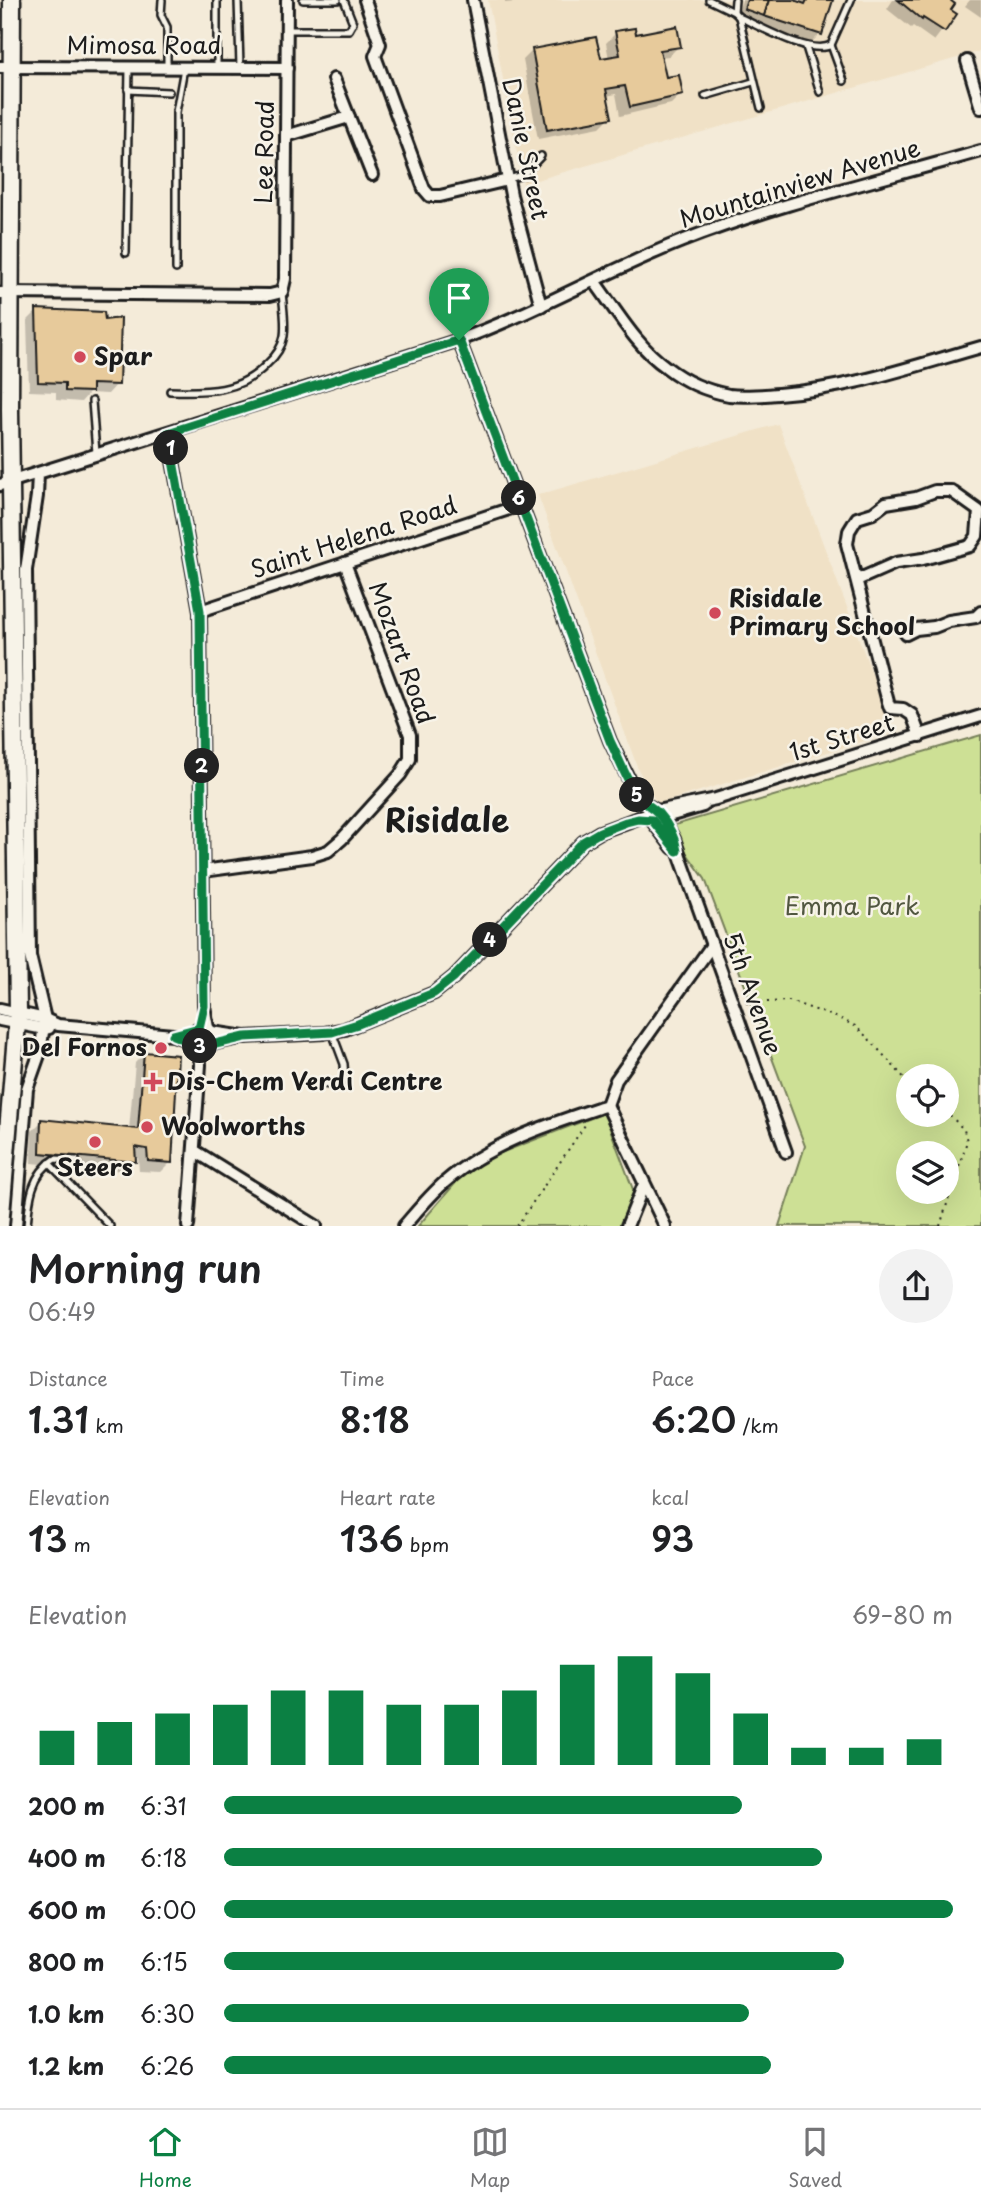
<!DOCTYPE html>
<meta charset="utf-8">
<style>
:root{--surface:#fff;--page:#f2f2f2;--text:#202124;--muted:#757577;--line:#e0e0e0;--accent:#0b8043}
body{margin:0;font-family:"Playpen Sans",sans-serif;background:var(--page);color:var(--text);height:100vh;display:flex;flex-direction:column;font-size:26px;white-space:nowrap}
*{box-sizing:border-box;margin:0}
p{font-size:23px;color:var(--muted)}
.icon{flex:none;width:38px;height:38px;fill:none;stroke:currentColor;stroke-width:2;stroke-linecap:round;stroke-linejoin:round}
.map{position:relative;height:1226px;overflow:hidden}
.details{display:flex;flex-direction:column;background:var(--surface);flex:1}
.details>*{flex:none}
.buttons{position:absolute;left:896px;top:1064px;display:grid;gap:14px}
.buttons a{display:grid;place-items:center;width:63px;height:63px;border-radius:50%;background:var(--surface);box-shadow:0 7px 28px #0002;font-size:35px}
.pin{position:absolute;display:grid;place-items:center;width:60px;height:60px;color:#fff;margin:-72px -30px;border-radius:50% 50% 50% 0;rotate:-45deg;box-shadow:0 0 7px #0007}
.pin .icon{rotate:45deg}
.km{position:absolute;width:35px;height:35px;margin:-18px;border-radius:50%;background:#222;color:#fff;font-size:19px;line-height:35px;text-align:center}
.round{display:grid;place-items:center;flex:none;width:74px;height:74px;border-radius:37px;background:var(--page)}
.summary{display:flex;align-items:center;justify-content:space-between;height:119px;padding:0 28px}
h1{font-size:38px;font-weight:600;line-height:52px}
.stats{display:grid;grid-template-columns:repeat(3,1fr);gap:10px;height:119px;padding:7px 28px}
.stats div{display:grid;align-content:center}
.stats b{font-size:35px;font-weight:600}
.stats small{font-size:19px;font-weight:400}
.stats p{font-size:19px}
.chart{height:196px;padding:14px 28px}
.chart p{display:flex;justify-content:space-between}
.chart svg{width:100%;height:126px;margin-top:7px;stroke:var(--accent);stroke-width:6}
ul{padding:0 28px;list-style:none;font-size:23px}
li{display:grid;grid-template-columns:112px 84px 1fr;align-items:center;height:52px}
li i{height:18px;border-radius:9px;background:var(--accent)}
.menu{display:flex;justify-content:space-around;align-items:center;height:98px;border-top:2px solid var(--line);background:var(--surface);font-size:19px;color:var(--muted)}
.menu a{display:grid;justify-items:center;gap:4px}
.menu .current{color:var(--accent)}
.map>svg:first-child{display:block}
.built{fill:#f0e1c6}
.green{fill:#cde095;stroke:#747e58;stroke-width:2;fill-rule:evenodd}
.shadow{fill:#0003}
.building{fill:#e7ca9b;stroke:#1c1c1c;stroke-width:2}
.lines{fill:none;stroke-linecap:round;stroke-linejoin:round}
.service-casing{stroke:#1c1c1c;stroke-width:10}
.minor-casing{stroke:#1c1c1c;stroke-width:16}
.primary-casing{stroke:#1c1c1c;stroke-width:21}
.path{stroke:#1c1c1c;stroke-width:2;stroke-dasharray:2 5;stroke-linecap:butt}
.service{stroke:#f7f3e8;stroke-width:5}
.minor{stroke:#f7f3e8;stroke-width:10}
.primary{stroke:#f7f3e8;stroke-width:16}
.route-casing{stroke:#fff;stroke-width:14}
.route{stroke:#0b8043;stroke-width:9}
.poi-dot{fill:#d1495b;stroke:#f7f3e8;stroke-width:2.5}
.labels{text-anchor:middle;stroke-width:5;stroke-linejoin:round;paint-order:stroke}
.street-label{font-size:24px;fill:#1c1c1c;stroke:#f7f3e8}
.poi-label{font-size:24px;font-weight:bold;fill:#1c1c1c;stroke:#f7f3e8;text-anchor:start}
.park-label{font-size:24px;fill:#515740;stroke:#f7f3e8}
.district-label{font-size:32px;font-weight:bold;fill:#1c1c1c;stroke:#f7f3e8}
</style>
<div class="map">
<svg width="981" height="1226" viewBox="0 0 981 1226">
<rect width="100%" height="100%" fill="#f4ebd9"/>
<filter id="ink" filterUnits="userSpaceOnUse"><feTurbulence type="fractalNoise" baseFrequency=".0143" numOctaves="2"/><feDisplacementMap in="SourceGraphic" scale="14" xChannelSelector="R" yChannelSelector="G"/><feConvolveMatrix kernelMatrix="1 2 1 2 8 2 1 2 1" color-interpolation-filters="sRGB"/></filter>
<g filter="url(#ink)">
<g class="built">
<polygon points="488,0 981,0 981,51 523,184"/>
<polygon points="778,424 894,732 657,804 638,769 538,495"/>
</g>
<g class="green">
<path d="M981 735V1226H779L805 1146 705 879 668 827ZM908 1076H947V1115H908ZM908 1153H947V1192H908Z"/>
<polygon points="604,1113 637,1200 627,1226 418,1226 472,1164"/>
</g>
<g class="shadow">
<polygon points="505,0 535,0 505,3"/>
<polygon points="742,0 791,0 800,4 801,0 832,0 820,34 810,44 736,19"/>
<polygon points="893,0 947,0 948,11 954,15 934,41 913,26 911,28 887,9"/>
<polygon points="970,0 981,0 981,17 965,6"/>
<polygon points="616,33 679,46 669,56 660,57 664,79 681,94 671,104 620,116 616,94 606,96 610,117 600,127 538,139 523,60 533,50 599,60 609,59 606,43"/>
<polygon points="37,311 117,384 108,394 89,393 81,402 56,400 56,392 29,391 27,321"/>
<polygon points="144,1053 170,1163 161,1172 139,1171 138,1158 134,1158 134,1161 125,1171 31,1163 32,1131 42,1121 129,1130 135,1063"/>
</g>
<g class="building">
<polygon points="747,0 769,0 764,16 744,9"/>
<polygon points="769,0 794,0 805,4 807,0 833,0 822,35 764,16"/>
<polygon points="898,0 950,0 955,4 951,10 957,14 945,32 923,18 922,20"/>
<polygon points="677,26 681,47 660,50 666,77 679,75 683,95 630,107 625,86 606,89 612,118 547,130 532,49 596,37 601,58 620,55 615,31 635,28 636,34"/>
<polygon points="36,309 104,312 105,320 121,318 119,385 92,384 92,392 65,391 65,383 38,382"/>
<polygon points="144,1052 178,1055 172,1163 148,1161 147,1149 135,1147 136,1162 40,1153 41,1119 138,1129"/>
</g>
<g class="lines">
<g class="service-casing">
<g id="service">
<polyline points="162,0 161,15 167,27 167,67"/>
<polyline points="217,0 217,67"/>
<polyline points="238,0 240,67"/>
<polyline points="303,0 338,0"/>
<polyline points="709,0 734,12"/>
<path d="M735 0 734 12 739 17C759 26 811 56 831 45L851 0"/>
<polyline points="739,17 761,108"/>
<polyline points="287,30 349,30 353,23 344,0"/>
<polyline points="831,45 844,81"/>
<polyline points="806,47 820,92"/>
<polyline points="128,90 169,92"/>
<polyline points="705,96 753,82"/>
<polyline points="508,179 523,175 541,156"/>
<polyline points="126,253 129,67"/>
<polyline points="176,269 176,112 184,68"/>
<path d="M170 391C207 392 240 393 267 364 275 357 282 347 284 336 286 322 283 306 282 292"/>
<polyline points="92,401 96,453"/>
<polyline points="319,1084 339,1085 345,1079 344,1064 332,1032"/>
<polyline points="49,1163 110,1226"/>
<path d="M27 1226C29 1200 31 1174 55 1159L76 1160"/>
</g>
</g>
<g class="minor-casing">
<g id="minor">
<polyline points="365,0 380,44 375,56 424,189 430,196 440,196 508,180"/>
<polyline points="473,0 511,195 541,306"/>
<polyline points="967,61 981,108"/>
<polyline points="0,67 287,68"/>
<polyline points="334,79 349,117"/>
<polyline points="286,136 349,117 372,175"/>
<path d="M594 281C616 310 636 346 666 367 684 381 707 391 729 395 745 397 762 395 778 394 848 389 914 366 981 347"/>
<polyline points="0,293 270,295 282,292 285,279 287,0"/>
<polyline points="459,340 610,741 636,794 645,804 657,811 674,839 786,1152"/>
<polyline points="168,433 200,611 204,1006 208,1028"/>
<path d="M0 485 459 340C536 312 606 271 682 241 779 203 881 180 981 151"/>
<polyline points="857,580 896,563 923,559 970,546 977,536 979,511 951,491 935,491 916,498 886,503 873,513 857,518 849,531 847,544 888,702 890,708 903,709 912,715 920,736"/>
<polyline points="200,611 521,505"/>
<polyline points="906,634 916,629 934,627 949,621 976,617 981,612"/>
<polyline points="647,814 673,848"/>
<polyline points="658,819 703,806"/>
<polyline points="203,871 312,856 328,851 342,839 400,775 410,759 410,735 345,563"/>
<polyline points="0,1009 45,1019 58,1025 173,1035 195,1043"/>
<polyline points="0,1020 44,1029 49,1028"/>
<circle cx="203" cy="1037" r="10"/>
<polyline points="212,1032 245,1037"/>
<polyline points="211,1044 245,1037 324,1033 345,1029 434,993 454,977 583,842 600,832 657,811 716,799 981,716"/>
<polyline points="607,1105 665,1226"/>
<polyline points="195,1151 316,1226"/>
<polyline points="16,1226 27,1089 40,1052 45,1019 30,956 26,570 37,496 38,474"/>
<polyline points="188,1226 200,1065 199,1046"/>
<path d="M404 1226C417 1211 430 1195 445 1182 491 1142 550 1124 607 1105L616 1080 712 945"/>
<polyline points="627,1226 644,1184"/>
</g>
</g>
<g class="primary-casing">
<polyline id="primary" points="0,1226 18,1012 10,409 12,0"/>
</g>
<g class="path">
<polyline points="746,1003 789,1001 839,1018 855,1026 867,1037 908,1082"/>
<polyline points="517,1226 585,1125"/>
<polyline points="940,1226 967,1141 964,1130 947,1112"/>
</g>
<use href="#service" class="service"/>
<use href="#minor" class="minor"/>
<use href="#primary" class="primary"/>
</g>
</g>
<g class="lines" filter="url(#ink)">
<g class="route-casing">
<path id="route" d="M459 340 610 741C619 759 626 779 637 795 643 803 651 806 658 813 667 823 675 837 677 851L652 820 638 819 626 822 600 832 583 842 454 977 434 993 358 1024 332 1032 245 1037 203 1047 173 1035 199 1028 204 1006 200 611 168 433Z"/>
</g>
<use href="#route" class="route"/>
</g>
<g class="poi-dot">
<circle cx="80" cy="357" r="7"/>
<circle cx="715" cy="613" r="7"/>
<circle cx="161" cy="1048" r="7"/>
<path d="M149.5 1071.5h7v7h7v7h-7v7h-7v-7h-7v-7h7z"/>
<circle cx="147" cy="1127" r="7"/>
<circle cx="95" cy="1142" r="7"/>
</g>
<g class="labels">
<g class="street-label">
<text x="144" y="54">Mimosa Road</text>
<text transform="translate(525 149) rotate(78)" y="8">Danie Street</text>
<text transform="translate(265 152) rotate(-89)" y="8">Lee Road</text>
<text transform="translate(800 184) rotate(-17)" y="8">Mountainview Avenue</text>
<text transform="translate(354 538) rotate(-18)" y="8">Saint Helena Road</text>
<text transform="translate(401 653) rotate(70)" y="8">Mozart Road</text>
<text transform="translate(842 738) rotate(-17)" y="8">1st Street</text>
<text transform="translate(752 994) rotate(70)" y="8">5th Avenue</text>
</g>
<g class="poi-label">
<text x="94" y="365">Spar</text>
<text x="729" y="607">Risidale<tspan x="729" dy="28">Primary School</tspan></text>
<text x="147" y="1056" text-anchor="end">Del Fornos</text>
<text x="167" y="1090">Dis-Chem Verdi Centre</text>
<text x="161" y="1135">Woolworths</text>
<text x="95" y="1176" text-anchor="middle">Steers</text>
</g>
<g class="park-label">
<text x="852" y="915">Emma Park</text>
</g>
<g class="district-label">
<text x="447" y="832">Risidale</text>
</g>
</g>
</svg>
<div class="buttons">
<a><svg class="icon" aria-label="locate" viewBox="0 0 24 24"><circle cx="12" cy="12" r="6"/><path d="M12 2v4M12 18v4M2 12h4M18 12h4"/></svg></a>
<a><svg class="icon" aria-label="layers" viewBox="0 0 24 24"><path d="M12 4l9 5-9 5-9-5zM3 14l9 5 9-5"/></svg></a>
</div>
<div class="pin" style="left:459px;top:340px;background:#1e9e55"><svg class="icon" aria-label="arrive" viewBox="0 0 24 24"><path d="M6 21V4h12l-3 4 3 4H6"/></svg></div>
<b class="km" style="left:171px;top:448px">1</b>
<b class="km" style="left:202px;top:766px">2</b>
<b class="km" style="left:200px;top:1046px">3</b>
<b class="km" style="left:490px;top:940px">4</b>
<b class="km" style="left:637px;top:795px">5</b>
<b class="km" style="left:519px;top:498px">6</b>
</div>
<section class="details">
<div class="summary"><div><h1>Morning run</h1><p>06:49</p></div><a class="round"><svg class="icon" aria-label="share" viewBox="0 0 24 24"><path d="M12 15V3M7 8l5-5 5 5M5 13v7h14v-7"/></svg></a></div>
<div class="stats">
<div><p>Distance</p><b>1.31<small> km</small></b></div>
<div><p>Time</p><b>8:18</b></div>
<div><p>Pace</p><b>6:20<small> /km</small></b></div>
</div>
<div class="stats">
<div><p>Elevation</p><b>13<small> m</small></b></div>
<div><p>Heart rate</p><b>136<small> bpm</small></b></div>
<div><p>kcal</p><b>93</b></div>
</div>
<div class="chart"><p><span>Elevation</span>69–80 m</p>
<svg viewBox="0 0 160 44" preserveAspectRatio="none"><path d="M5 44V32M15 44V29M25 44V26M35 44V23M45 44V18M55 44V18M65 44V23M75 44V23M85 44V18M95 44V9M105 44V6M115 44V12M125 44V26M135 44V38M145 44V38M155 44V35"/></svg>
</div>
<ul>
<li><b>200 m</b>6:31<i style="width:71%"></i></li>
<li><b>400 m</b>6:18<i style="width:82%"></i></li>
<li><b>600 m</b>6:00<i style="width:100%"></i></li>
<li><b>800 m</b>6:15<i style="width:85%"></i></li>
<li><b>1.0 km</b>6:30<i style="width:72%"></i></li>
<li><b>1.2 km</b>6:26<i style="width:75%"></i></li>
</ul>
</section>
<nav class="menu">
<a class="current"><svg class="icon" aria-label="home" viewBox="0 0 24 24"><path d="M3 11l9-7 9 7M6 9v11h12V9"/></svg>Home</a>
<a><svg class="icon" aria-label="map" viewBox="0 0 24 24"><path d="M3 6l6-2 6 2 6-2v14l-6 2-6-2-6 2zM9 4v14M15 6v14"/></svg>Map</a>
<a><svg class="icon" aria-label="saved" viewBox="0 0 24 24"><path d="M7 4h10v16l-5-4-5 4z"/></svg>Saved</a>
</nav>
